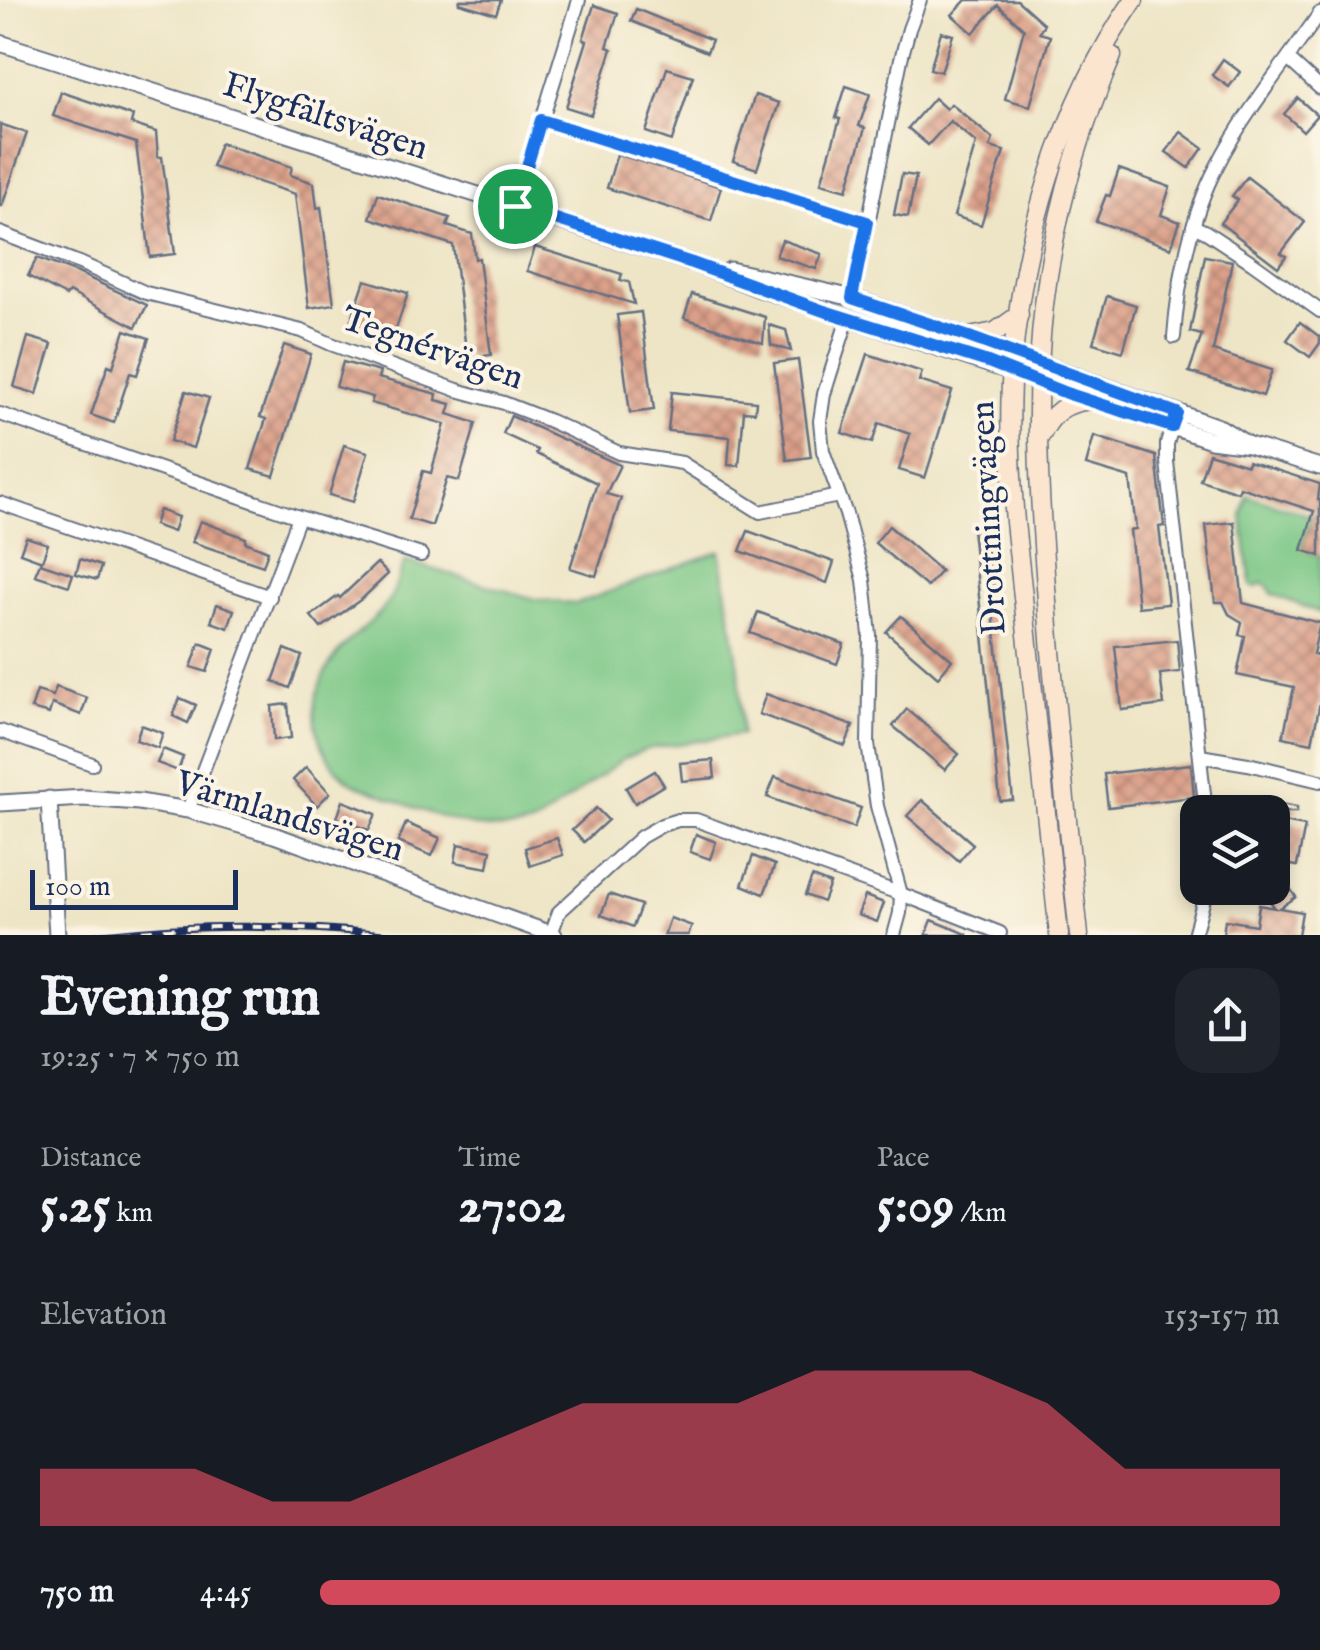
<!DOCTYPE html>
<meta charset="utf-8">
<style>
:root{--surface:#171b24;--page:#20242c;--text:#f1f3f6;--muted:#9ea1a6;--accent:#d1495b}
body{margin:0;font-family:"IM FELL English",serif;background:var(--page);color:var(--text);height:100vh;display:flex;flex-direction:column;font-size:38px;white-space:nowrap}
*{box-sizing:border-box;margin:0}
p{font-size:32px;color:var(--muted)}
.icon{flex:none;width:55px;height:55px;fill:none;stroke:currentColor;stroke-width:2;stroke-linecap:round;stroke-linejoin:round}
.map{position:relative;height:935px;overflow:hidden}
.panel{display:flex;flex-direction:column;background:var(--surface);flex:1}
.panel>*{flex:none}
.tools{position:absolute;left:1180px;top:795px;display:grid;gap:20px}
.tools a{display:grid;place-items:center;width:110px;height:110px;border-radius:20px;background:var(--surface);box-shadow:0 5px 15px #0003;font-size:50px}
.scale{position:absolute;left:30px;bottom:25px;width:208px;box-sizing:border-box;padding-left:10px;border:5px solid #1b2f5e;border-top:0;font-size:28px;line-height:35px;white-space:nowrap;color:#1b2f5e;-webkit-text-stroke:8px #fcf5e5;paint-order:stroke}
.pin{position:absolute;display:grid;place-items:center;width:85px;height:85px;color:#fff;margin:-42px;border:5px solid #fff;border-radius:50%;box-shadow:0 2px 10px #0007}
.round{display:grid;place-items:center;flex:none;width:105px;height:105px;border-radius:30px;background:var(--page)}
.overview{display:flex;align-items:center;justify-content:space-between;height:170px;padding:0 40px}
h1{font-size:55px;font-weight:800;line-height:75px}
.stats{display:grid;grid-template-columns:repeat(3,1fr);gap:15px;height:170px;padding:10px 40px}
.stats div{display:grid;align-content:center}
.stats b{font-size:50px;font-weight:800}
.stats small{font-size:28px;font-weight:400}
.stats p{font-size:28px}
.chart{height:280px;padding:20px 40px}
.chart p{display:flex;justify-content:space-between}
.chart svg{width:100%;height:180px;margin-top:10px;fill:var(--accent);opacity:.7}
ul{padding:0 40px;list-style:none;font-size:32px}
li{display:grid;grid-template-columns:160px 120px 1fr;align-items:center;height:75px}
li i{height:25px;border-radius:12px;background:var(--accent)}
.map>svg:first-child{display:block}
.green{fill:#7bc786;stroke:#4b7b72;stroke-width:2.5}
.building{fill:url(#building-cross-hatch)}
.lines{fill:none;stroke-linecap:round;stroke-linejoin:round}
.minor-casing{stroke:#656f82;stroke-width:16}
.tertiary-casing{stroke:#656f82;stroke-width:19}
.secondary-casing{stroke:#656f82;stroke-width:21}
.minor{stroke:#fff;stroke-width:12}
.tertiary{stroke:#fff;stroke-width:15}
.secondary{stroke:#fbe5cf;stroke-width:18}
.rail-casing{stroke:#1b2f5e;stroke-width:8}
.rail{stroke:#fcf5e5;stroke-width:4;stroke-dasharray:11;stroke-linecap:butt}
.route-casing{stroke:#fff;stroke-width:20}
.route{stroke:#1a73e8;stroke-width:12}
.labels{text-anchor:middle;stroke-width:8;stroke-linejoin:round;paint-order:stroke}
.street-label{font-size:35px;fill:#1b2f5e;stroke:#fcf5e5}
</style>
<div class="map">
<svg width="1320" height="935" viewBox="0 0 1320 935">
<defs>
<pattern id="building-cross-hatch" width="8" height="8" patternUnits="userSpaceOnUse" patternTransform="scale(2.5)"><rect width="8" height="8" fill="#dca089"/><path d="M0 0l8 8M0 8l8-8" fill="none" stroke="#b28373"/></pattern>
</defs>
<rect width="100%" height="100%" fill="#fcf5e5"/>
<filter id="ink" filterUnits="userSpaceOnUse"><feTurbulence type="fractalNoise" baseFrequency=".01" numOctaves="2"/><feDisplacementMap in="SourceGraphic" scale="20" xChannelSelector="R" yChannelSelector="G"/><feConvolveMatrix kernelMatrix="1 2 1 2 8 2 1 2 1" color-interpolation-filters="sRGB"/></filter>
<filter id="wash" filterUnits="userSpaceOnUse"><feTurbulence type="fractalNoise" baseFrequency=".0048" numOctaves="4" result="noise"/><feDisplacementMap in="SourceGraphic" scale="40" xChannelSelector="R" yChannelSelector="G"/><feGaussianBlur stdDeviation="2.25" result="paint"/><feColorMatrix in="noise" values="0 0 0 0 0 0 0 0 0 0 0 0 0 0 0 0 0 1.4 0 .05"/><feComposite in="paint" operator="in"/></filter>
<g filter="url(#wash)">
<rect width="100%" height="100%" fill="#eee5c6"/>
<g class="green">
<polygon points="1247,495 1312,516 1302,549 1320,556 1320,613 1272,594 1269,588 1263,583 1257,587 1251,586 1242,516"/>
<path d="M720 551 739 668 742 734 646 749 623 759 535 824C482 843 403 802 352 783 333 769 325 756 318 734 308 700 324 666 348 642 359 631 372 622 382 610 394 597 398 578 405 561L535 599 576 604Z"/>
</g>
<g id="blocks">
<g class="building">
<polygon points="460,0 501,0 496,14 459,3"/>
<polygon points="966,0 1017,0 1044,24 1039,33 1050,36 1030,106 1005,99 1024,29 998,5 973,33 952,15"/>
<polygon points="594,5 618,13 607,47 612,49 591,115 566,107 587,41 583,39"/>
<polygon points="636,9 712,40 707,52 631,21"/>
<polygon points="941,32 953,35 941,72 930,69"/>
<polygon points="1223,59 1240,72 1229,87 1212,75"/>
<polygon points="667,68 693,76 672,141 646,132"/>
<polygon points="846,86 870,94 859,126 865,128 847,190 821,183 840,119 836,118"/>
<polygon points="61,92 133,116 131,124 156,132 158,157 162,157 175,254 150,257 136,143 53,116"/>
<polygon points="755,95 779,103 757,169 733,161"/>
<polygon points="934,98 946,109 951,104 993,139 990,147 1004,151 981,225 954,216 976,143 950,121 928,145 908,128"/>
<polygon points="1298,98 1317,115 1303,131 1284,114"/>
<polygon points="0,124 27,133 2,206 0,206"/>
<polygon points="1181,132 1203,148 1189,168 1166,152"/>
<polygon points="220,143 292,167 290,175 314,183 317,208 321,207 334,304 309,308 295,194 212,167"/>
<polygon points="617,154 721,187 711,221 607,188"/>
<polygon points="1119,169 1170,187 1161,215 1180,222 1171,248 1096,221 1106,195 1110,196"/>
<polygon points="902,174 916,176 908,217 894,215"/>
<polygon points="1247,177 1305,222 1281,253 1286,256 1278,267 1220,223 1238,200 1232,196"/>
<polygon points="378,194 450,218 447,226 472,234 475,259 479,258 491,355 467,358 453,245 370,218"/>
<polygon points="782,240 822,254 816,269 776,256"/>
<polygon points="535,247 622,274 620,280 629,282 634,304 527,271"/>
<polygon points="1205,256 1232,261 1213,351 1272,370 1263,396 1189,372 1202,335 1190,332"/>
<polygon points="37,258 78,273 147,305 136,327 69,292 66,296 28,276"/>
<polygon points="365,280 408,293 393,338 350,324"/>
<polygon points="692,294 765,317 763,343 684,318"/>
<polygon points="1107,296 1136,305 1123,352 1093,343"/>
<polygon points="641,312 654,410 630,413 617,315"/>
<polygon points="1300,322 1320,337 1320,343 1310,357 1287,340"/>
<polygon points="769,325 786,330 791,351 771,345"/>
<polygon points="125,330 149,338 137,375 130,373 114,423 91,415 108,365 113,367"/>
<polygon points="28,337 52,344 37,394 14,387"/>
<polygon points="284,345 311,354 274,476 250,469 266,419 260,417"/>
<polygon points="868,354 922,372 919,381 952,391 925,478 899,470 910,434 879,423 872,443 842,433"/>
<polygon points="798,360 811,457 787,460 774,363"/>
<polygon points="343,362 380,372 378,378 437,394 436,400 451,404 448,414 476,423 459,481 447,478 432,526 409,519 423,471 431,473 445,424 371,403 373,397 336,387"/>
<polygon points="186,391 209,398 193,448 170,441"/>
<polygon points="672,392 756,401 755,412 744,411 739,466 728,465 730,437 668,431"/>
<polygon points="511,416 620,465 606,494 621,498 596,576 570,568 597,483 536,454 538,450 503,434"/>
<polygon points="1094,436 1156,456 1164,526 1159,527 1168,604 1138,607 1130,530 1136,529 1130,478 1086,465"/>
<polygon points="344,445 368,452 353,502 329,495"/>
<polygon points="1209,453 1247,465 1248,461 1320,484 1318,500 1320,500 1320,556 1302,550 1314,511 1240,487 1238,492 1200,480"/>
<polygon points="159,510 178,517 173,532 154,525"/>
<polygon points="200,521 246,538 245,542 268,551 263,566 192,542"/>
<polygon points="1234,522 1243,603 1320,623 1313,654 1320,656 1320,702 1312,743 1283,737 1294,687 1237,675 1245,636 1239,635 1242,622 1229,614 1223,602 1215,602 1206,525"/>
<polygon points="889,526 941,571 927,587 875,543"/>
<polygon points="984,527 1013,800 1000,801 972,528"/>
<polygon points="748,531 834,562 827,583 740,551"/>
<polygon points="26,537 48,544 42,561 20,553"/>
<polygon points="80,559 101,566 97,580 76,574"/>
<polygon points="40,563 73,574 69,586 35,575"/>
<polygon points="377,563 388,574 363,598 321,628 311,616 338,596 340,598"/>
<polygon points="217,604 234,610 228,628 211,622"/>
<polygon points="758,612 844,644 837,664 750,633"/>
<polygon points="901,616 952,660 938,677 886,632"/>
<polygon points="1177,640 1180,672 1160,674 1164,705 1122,710 1115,646"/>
<polygon points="200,643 215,649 207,672 191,667"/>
<polygon points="285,649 302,656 290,688 273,681"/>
<polygon points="56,687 87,698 81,715 52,704 49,714 31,709 37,691 53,696"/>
<polygon points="766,694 853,726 845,746 759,714"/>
<polygon points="180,698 196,705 188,723 173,716"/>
<polygon points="288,704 291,738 274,740 272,706"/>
<polygon points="907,709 959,754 945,770 893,726"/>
<polygon points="141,725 163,733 158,748 136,740"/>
<polygon points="163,749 183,757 178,771 157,763"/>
<polygon points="713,760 715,778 682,781 680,763"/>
<polygon points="1191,764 1194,797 1108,807 1104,774"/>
<polygon points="306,767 330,793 317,806 293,780"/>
<polygon points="655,771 664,785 635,803 626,788"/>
<polygon points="775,777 861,808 854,828 767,797"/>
<polygon points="1236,796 1297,807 1297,812 1233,812"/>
<polygon points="922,800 973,844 959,861 907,816"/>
<polygon points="343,801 376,814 369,830 337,818"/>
<polygon points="596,808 608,820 584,842 572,830"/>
<polygon points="1272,820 1305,826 1297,866 1272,862"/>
<polygon points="406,823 440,838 432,856 398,842"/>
<polygon points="696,834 716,842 710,859 690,852"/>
<polygon points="557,838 563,855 530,866 525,848"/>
<polygon points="458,844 491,850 488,868 455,862"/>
<polygon points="753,856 775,865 764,894 742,885"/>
<polygon points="1272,864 1296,897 1280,908 1302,912 1298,935 1223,935 1225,920 1256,925 1259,905 1275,908 1260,888 1272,888"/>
<polygon points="812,877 830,884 823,902 805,895"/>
<polygon points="609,894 641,905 633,927 601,915"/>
<polygon points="865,896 884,903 877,922 858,915"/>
<polygon points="670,918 692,926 688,935 664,935"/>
<polygon points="932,920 967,934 967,935 926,935"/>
</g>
</g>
</g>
<g filter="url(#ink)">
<use href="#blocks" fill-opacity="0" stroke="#656f82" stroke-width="2.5"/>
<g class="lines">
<g class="minor-casing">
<g id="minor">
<polyline points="1288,59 1320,88"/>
<polyline points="541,120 867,222"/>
<polyline points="515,207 579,0"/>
<polyline points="1193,226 1206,232 1253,263 1320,311"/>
<polyline points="0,233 82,264 146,293 302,331 331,344 457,390 504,403 550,421 619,453 682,463 760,512 839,496"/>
<polyline points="853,298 901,59 909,29 920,0"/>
<polyline points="848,318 824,394 820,421 823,451 846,514 864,580 870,635 868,744 877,806 901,894 900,913 894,935"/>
<path d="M1174 337C1178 281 1191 215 1217 166 1243 114 1287 61 1320 13"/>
<polyline points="0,414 299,517 421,555"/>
<polyline points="1172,427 1167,444 1167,462 1206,812"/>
<polyline points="0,503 270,597"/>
<polyline points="0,731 92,764"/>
<polyline points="1200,756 1248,764 1320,781"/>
<polyline points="188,810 299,517"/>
<polyline points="551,934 559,912 641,837 662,825 678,820 696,820 901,894 1000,933"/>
<polyline points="1194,935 1207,888"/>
</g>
</g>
<g class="tertiary-casing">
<g id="tertiary">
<polyline points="0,43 692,263 757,288 1012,372"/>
<polyline points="730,270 853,298 1014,353"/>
<polyline points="1040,363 1221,428 1245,443"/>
<polyline points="1040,382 1211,440 1249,445 1320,467"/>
<polyline points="49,799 57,935"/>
<polyline points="0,803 84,798 139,802 188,810 274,835 554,935"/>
</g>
</g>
<g class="secondary-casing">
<g id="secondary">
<polyline points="969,337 995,332 1019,315"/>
<path d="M1041 435C1053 412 1064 403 1090 400"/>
<path d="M1059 935 1015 522C1011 471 1008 419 1012 368 1022 240 1060 107 1134 0"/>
<path d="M1079 935C1067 819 1054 703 1046 587 1039 494 1033 398 1044 305 1054 220 1078 135 1112 56"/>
</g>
</g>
<use href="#minor" class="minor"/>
<use href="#tertiary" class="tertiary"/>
<use href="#secondary" class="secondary"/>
<g class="rail-casing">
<path id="rail" d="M98 935C195 924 291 924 389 935"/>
</g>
<use href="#rail" class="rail"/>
</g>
</g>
<g class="lines" filter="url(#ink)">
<g class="route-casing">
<polygon id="route" points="541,120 867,222 852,298 969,337 1177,413 1172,427 1066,393 988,362 821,310 692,263 515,206"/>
</g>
<use href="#route" class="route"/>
</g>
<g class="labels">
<g class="street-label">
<text transform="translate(326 115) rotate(18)" y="12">Flygfältsvägen</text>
<text transform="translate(433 347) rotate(19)" y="12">Tegnérvägen</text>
<text transform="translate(987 518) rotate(-93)" y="12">Drottningvägen</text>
<text transform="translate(290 815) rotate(17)" y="12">Värmlandsvägen</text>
</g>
</g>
</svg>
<div class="tools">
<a><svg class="icon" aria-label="layers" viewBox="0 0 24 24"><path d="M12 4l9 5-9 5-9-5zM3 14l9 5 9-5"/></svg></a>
</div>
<div class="scale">100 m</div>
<div class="pin" style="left:515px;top:206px;background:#1e9e55"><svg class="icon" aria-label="arrive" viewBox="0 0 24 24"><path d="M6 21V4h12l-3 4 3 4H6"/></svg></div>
</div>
<section class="panel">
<div class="overview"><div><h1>Evening run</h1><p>19:25 · 7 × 750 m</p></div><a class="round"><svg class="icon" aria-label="share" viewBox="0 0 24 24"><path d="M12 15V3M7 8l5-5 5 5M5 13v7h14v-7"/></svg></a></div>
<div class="stats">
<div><p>Distance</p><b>5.25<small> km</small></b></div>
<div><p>Time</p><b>27:02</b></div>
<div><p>Pace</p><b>5:09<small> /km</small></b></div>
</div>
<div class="chart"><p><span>Elevation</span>153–157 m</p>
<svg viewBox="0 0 160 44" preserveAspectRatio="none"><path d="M0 44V30L10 30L20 30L30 38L40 38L50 30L60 22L70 14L80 14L90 14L100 6L110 6L120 6L130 14L140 30L150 30L160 30V44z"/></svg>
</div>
<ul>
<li><b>750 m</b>4:45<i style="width:100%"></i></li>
</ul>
</section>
